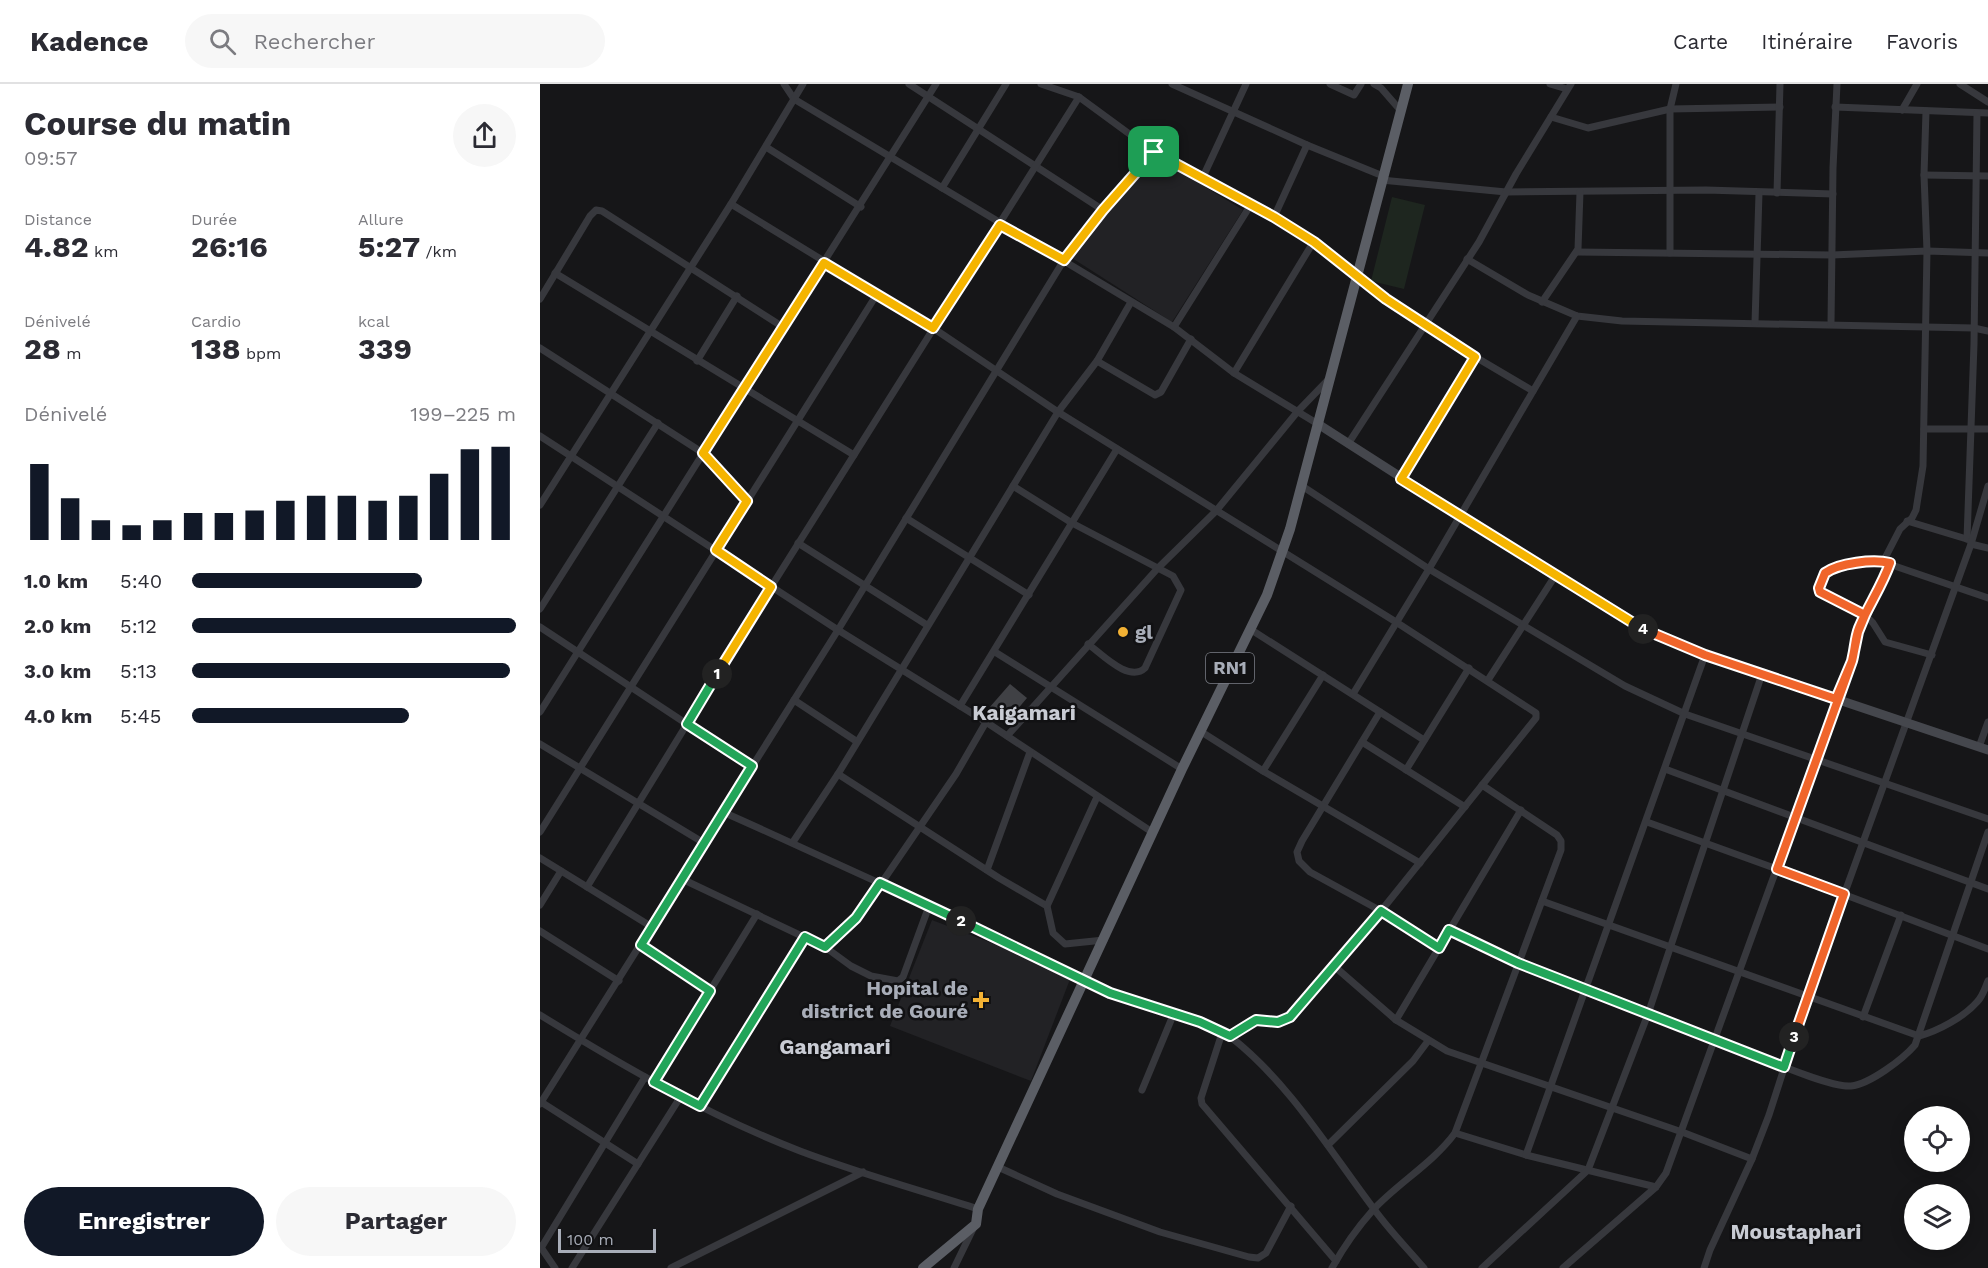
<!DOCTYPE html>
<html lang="fr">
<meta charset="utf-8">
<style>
:root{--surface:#fff;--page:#f7f7f7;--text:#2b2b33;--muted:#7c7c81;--line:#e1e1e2;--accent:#111827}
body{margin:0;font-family:"Work Sans",sans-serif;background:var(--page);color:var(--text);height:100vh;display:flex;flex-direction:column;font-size:22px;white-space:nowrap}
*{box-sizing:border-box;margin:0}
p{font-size:20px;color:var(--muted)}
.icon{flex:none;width:33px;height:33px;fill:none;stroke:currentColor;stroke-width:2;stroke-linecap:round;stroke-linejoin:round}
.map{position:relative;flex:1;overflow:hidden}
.panel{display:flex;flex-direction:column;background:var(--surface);width:540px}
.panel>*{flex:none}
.buttons{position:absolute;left:1364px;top:1022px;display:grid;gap:12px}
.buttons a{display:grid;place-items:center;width:66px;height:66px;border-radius:50%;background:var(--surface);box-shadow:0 3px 15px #0003;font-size:30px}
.scale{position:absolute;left:18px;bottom:15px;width:98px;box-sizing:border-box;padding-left:6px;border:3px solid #a8adb8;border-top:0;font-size:16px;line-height:21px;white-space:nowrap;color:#a8adb8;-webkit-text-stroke:4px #111113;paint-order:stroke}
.pin{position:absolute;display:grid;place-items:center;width:51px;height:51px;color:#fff;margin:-26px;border-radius:12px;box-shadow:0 3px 9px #0006}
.km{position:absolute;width:30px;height:30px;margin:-15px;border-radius:50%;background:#222;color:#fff;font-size:16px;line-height:30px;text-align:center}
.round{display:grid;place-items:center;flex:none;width:63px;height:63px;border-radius:32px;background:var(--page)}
.headline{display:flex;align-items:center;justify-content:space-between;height:102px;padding:0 24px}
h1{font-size:33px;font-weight:700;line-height:45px}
.stats{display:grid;grid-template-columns:repeat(3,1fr);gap:9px;height:102px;padding:6px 24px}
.stats div{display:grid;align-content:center}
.stats b{font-size:30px;font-weight:700}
.stats small{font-size:16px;font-weight:400}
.stats p{font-size:16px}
.chart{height:168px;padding:12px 24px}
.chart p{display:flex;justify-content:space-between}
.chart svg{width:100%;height:108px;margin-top:6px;stroke:var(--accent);stroke-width:6}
.button{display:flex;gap:12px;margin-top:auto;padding:12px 24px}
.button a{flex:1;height:69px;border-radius:36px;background:var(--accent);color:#fff;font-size:24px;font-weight:700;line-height:69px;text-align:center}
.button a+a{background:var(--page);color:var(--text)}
ul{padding:0 24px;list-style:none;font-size:20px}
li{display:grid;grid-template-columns:96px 72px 1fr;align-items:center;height:45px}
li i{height:15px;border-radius:8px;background:var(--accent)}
header{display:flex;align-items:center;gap:36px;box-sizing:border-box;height:84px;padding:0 30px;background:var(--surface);border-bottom:2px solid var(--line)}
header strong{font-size:28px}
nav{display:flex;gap:33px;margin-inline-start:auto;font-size:21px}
.search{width:420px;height:54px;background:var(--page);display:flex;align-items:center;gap:15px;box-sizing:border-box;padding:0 21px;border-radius:33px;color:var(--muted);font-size:22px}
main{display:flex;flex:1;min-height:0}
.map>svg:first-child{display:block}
.built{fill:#222225}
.green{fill:#1e261f}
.building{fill:#404145}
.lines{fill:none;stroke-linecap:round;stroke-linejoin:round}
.minor{stroke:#37383d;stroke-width:7}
.secondary{stroke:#45474d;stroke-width:9}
.trunk{stroke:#5b5e65;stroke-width:10}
.split-1-casing{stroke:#fff;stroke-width:12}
.split-2-casing{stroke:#fff;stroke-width:12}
.split-3-casing{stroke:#fff;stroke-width:12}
.split-4-casing{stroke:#fff;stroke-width:12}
.split-5-casing{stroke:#fff;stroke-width:12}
.split-1{stroke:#f5b400;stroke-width:8}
.split-2{stroke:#22a559;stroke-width:8}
.split-3{stroke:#22a559;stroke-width:8}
.split-4{stroke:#f0652b;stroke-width:8}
.split-5{stroke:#f5b400;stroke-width:8}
.poi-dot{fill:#f2b134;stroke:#111113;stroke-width:2}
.labels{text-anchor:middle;stroke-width:5;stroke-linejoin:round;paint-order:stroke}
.shield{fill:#111113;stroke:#7b7e86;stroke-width:1.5}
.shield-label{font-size:18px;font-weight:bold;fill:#a8adb8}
.poi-label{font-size:20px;font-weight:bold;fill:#a8adb8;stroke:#111113;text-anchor:start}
.neighbourhood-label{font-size:21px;font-weight:bold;fill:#c9ccd4;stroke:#111113}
</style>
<header>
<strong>Kadence</strong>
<div class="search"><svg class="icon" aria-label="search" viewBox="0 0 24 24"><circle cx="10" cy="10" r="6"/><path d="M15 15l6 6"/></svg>Rechercher</div>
<nav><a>Carte</a><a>Itinéraire</a><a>Favoris</a></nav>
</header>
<main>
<section class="panel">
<div class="headline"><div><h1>Course du matin</h1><p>09:57</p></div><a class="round"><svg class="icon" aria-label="share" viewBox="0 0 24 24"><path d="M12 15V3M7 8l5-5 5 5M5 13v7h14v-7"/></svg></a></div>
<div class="stats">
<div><p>Distance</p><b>4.82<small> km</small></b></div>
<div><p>Durée</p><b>26:16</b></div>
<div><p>Allure</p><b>5:27<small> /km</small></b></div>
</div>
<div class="stats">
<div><p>Dénivelé</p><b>28<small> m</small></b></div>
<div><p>Cardio</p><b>138<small> bpm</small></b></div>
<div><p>kcal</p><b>339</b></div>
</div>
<div class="chart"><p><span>Dénivelé</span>199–225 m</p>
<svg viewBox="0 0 160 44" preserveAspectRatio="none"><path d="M5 44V13M15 44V27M25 44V36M35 44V38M45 44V36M55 44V33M65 44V33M75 44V32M85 44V28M95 44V26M105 44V26M115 44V28M125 44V26M135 44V17M145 44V7M155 44V6"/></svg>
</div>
<ul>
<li><b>1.0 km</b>5:40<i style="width:71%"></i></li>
<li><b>2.0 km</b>5:12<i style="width:100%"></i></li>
<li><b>3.0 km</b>5:13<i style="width:98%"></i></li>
<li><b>4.0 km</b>5:45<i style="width:67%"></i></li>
</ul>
<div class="button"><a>Enregistrer</a><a>Partager</a></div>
</section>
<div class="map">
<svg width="1448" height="1184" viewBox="0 0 1448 1184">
<rect width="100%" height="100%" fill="#161618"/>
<g class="built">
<polygon points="616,73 703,126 632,238 532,174 567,127"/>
<polygon points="392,836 532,890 491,997 350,942"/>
</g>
<polygon class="green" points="852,113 885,121 864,205 831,197"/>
<polygon class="building" points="470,600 487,614 466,639 449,624"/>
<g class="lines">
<g class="minor">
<polyline points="244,0 254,15 634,243 694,289 778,340"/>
<polyline points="369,0 563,126"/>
<polyline points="501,0 539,13 614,68 734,133 774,157 816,193 883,242 993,307"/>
<polyline points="632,0 767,61 843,92"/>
<polyline points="790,0 814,11 821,0"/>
<polyline points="834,0 841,4 861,27"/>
<polyline points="1010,0 1027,5"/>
<polyline points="1420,0 1448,18"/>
<polyline points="1295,23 1448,29"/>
<polyline points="1362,26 1377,0"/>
<polyline points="1011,33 1048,44 1130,25 1240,23"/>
<polyline points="226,63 321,123"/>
<polyline points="1384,91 1448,92"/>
<polyline points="662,95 706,0"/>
<polyline points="841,96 966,108 1166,106 1293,110"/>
<polyline points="402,104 466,0"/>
<polyline points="1237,109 1240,0"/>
<polyline points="191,120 393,244 518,328 856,538 996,629 996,634 841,827 750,933 739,938 716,936 690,952"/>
<polyline points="734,133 767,61"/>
<polyline points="1037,168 1292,171 1387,167 1448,169"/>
<polyline points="1130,169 1130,25 1136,0"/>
<polyline points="927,175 988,211 1037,232 1082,237 1434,244 1448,247"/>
<polyline points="15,189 314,371"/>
<polyline points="0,215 50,132 56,126 62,127 243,243"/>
<polyline points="1002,218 1038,165 1040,108"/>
<polyline points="1215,239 1219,109"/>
<polyline points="1291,240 1293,84 1297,0"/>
<polyline points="634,243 710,122"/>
<polyline points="0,264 163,369 207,417"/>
<polyline points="157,277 197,212"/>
<polyline points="557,277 615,311 621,308 651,255"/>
<polyline points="694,289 774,157"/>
<polyline points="1384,345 1448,345"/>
<polyline points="0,352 298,546 446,638 612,748"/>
<polyline points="808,360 939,158 976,90 1031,0"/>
<polyline points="861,395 935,273"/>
<path d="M473 402 532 439 633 492 641 506 605 584C589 599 562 570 548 560"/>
<polyline points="762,402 889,485 1085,602 1145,630 1448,735"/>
<polyline points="0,421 191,120 263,0"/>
<polyline points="366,434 489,511"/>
<polyline points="1367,437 1430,456"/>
<polyline points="1427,455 1434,260 1437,29"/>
<polyline points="258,459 387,541"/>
<polyline points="1431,460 1448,464"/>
<polyline points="1343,478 1360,445 1372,434 1376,426 1383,382 1387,167 1384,91 1386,27"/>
<polyline points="0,525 118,339"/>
<polyline points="0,543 212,683"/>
<polyline points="710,545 884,656"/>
<polyline points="455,568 642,685"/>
<polyline points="1392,571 1345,558 1333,539 1325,531 1280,508 1279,504 1285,489 1301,483 1343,478 1448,514"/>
<polyline points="948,596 1015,492"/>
<polyline points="813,610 889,485 1037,232"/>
<polyline points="254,616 316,657"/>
<polyline points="420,622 577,365"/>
<polyline points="0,628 396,0"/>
<polyline points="840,628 762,757 757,768 759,777 770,788 841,827 899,864"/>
<polyline points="660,647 723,687 880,779"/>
<polyline points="467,652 618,484 676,427 758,327 789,295"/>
<polyline points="822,658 925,723"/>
<polyline points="0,660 164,759"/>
<polyline points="1439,663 1448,638"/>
<polyline points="1125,685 1448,805"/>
<polyline points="866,686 929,584"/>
<polyline points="723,687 783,591"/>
<polyline points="298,690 459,794 507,822 513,849 525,860 564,856"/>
<path d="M183 728C313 786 442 846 570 908 605 926 662 930 692 954 750 1000 790 1067 834 1125 849 1146 867 1164 884 1184"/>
<polyline points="1107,738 1237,785 1448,865"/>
<polyline points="0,748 337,210"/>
<polyline points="253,758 298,690 518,328 557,277 591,218"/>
<polyline points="0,774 112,843"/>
<polyline points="447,786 490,668"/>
<polyline points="142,795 285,863 311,882 331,892 358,897 363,893 389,822"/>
<polyline points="47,803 231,503 539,13"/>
<path d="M1002 817 1379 952C1398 947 1424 933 1437 918 1443 912 1445 904 1448 897"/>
<polyline points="0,821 21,787"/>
<polyline points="507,822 557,713"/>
<path d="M910 846C1008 894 1110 932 1212 970 1232 978 1292 1004 1311 1002 1330 1000 1363 975 1375 961L1448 748"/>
<polyline points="0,847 79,897"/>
<polyline points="101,861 169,907"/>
<polyline points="285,863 323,826 416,690 446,638"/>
<polyline points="794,882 856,936 907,967 1142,1048 1212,1075"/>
<path d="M0 931C83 982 169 1032 260 1067 318 1089 379 1106 438 1125"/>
<polyline points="1323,933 1361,831"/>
<polyline points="856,936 981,726"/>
<polyline points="682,949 661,1014 662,1020 796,1177"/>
<polyline points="114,998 217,830"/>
<polyline points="602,1006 634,929"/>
<polyline points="1,1018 98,1080"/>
<polyline points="0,1020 298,546 524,176 563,126 614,68"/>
<polyline points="160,1022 265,853"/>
<polyline points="915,1049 986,1071 1116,1103"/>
<polyline points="788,1061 873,977 888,957"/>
<polyline points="986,1071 1165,571"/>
<polyline points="458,1083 517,1110 620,1148 709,1173 718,1174 726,1169 751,1122"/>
<polyline points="0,1162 15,1184"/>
<polyline points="1,1164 105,993"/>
<polyline points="32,1184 141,1012"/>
<polyline points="131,1184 323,1088"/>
<polyline points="414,1184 433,1145"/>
<path d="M792 1184C803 1164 817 1144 833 1126 858 1099 893 1079 915 1049L1021 766V757L1017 751 942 701"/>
<polyline points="942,1184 1048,1086 1108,930 1222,590"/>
<polyline points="1023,1184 1116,1103 1126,1089 1312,577 1318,548 1337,511 1350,479"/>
<polyline points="1164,1184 1170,1166 1212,1075 1229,1031 1267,913 1431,460 1448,402"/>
</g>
<polyline class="secondary" points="778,340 1015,492 1115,551 1165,571 1448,666"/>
<polyline class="trunk" points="383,1184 436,1140 438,1125 642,685 727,511 750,445 868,0"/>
</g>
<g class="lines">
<g class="split-1-casing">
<polyline id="split-1" points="177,590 231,503 176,466 207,417 163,369 284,179 393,244 460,141 524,176 563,126 614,68"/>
</g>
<g class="split-2-casing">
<polyline id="split-2" points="177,590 147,640 212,682 101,861 170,907 114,998 160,1022 265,853 285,863 316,834 340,799 421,837"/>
</g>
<g class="split-3-casing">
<polyline id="split-3" points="421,837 570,909 660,938 690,952 716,936 738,938 750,933 841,827 899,864 909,846 978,879 1244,983 1254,953"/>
</g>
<g class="split-4-casing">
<path id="split-4" d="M1103 545 1165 571 1296 615 1312 577 1318 548 1325 531 1280 508 1279 504 1285 489C1299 479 1333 475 1350 479 1342 502 1328 522 1319 544 1315 554 1315 566 1312 577L1237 785 1304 810 1254 953"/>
</g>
<g class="split-5-casing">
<polyline id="split-5" points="614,68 734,133 774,158 846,215 935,273 861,395 1103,545"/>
</g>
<use href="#split-1" class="split-1"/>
<use href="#split-2" class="split-2"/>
<use href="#split-3" class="split-3"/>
<use href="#split-4" class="split-4"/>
<use href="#split-5" class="split-5"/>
</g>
<g class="poi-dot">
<circle cx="583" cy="548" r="6"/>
<path d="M438 907h6v6h6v6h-6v6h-6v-6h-6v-6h6z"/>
</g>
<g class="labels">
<rect class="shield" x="666" y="569" width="48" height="30" rx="4.5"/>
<g class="shield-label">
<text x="690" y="590">RN1</text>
</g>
<g class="poi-label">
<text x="595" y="555">gl</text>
<text x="428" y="911" text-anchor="end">Hopital de<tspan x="428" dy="23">district de Gouré</tspan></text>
</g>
<g class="neighbourhood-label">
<text x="484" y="636">Kaigamari</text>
<text x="295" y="970">Gangamari</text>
<text x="1256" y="1155">Moustaphari</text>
</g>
</g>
</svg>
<div class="buttons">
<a><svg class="icon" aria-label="locate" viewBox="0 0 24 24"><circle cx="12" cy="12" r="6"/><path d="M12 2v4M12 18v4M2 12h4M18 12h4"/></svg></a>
<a><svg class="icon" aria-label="layers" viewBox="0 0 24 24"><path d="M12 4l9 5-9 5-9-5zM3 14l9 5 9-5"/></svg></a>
</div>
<div class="scale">100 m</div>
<div class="pin" style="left:614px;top:68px;background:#1e9e55"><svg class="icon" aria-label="arrive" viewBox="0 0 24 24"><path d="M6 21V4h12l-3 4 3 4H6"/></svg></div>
<b class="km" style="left:177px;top:590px">1</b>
<b class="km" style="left:421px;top:837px">2</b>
<b class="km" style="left:1254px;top:953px">3</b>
<b class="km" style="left:1103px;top:545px">4</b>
</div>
</main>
